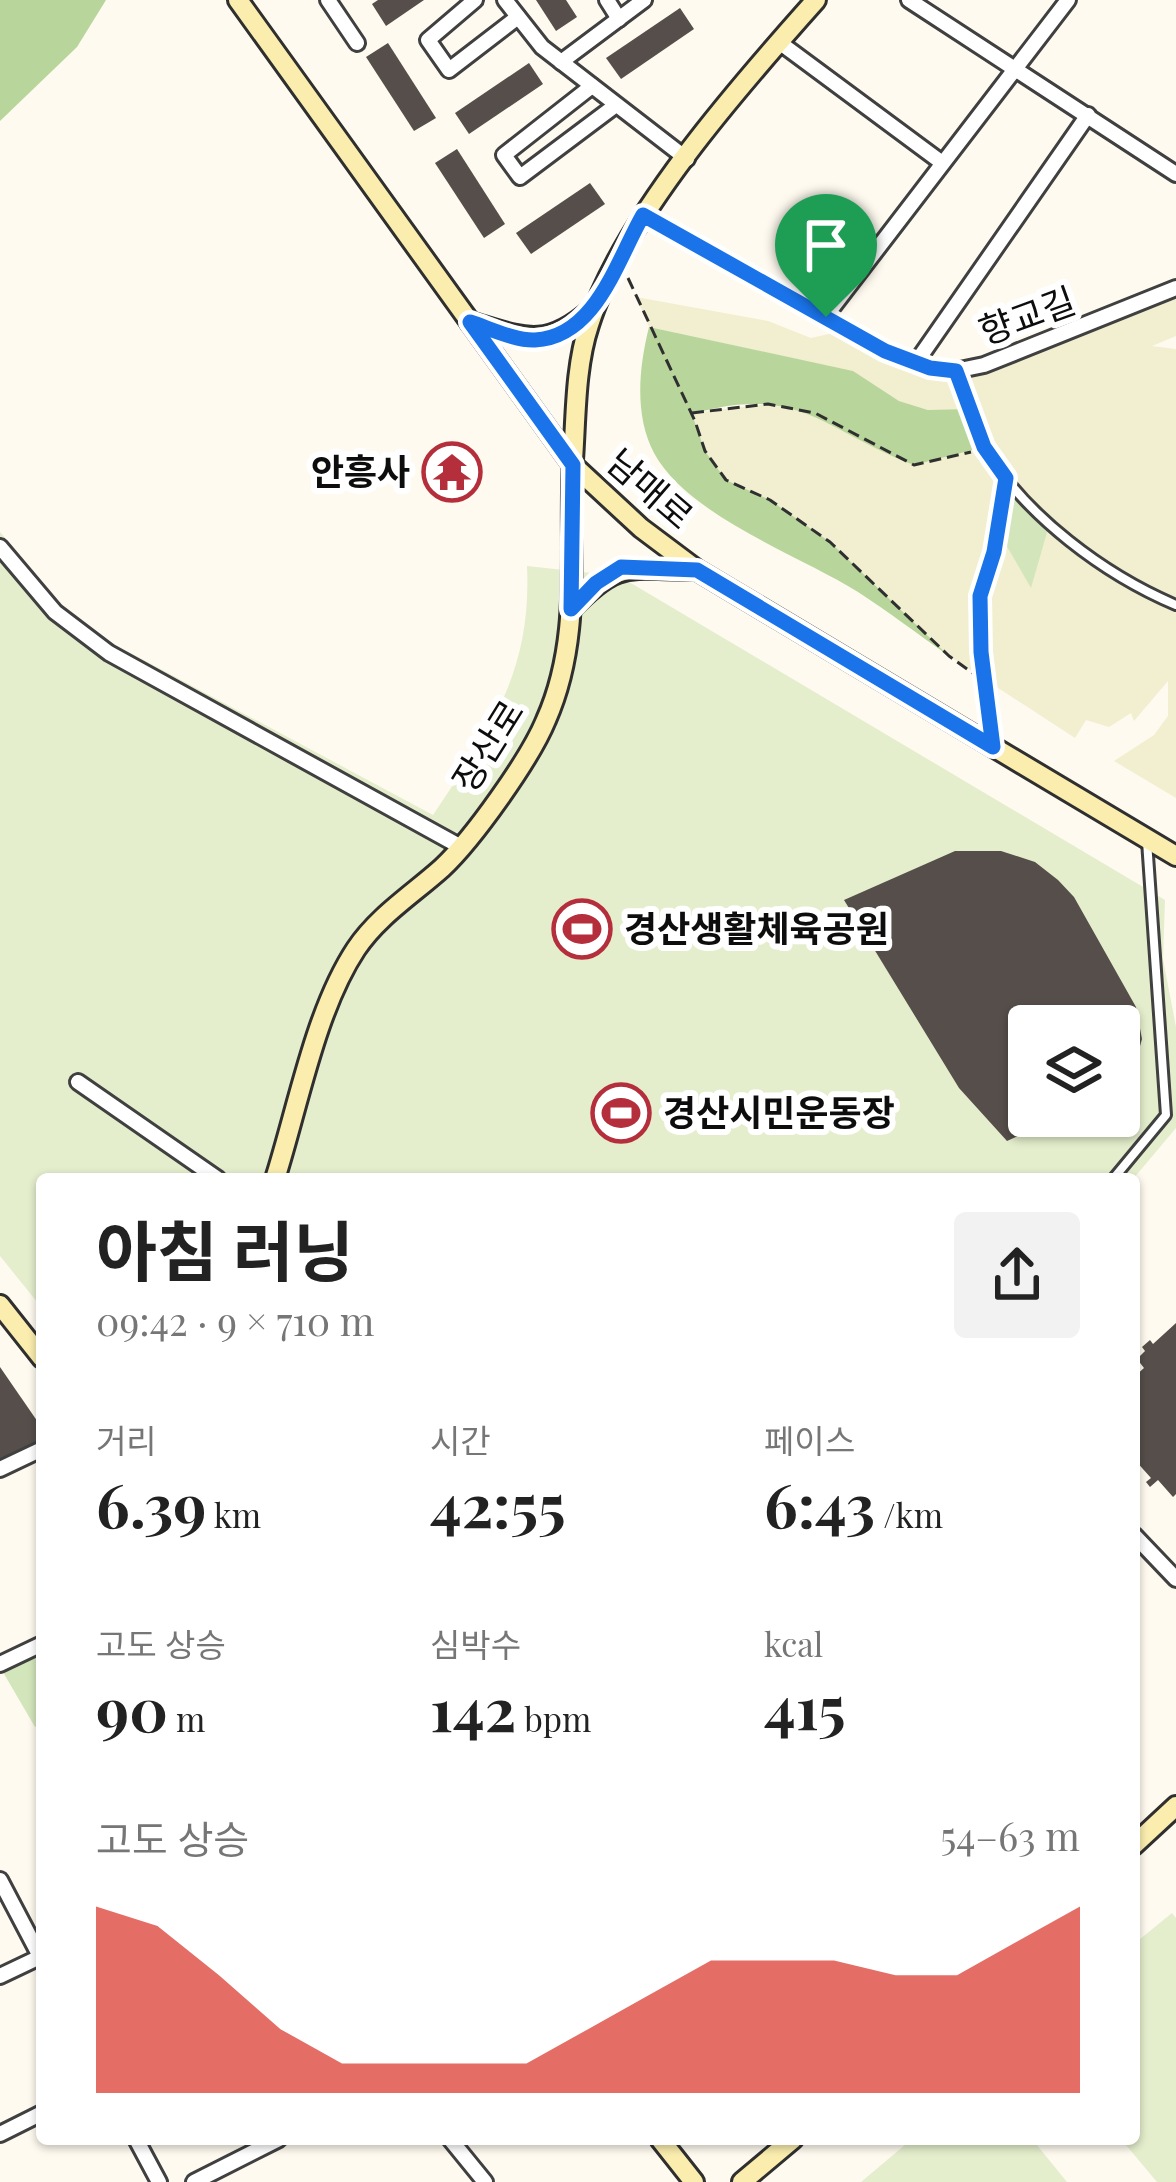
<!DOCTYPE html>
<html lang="ko">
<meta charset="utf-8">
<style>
:root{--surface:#fff;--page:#f2f2f2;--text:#222;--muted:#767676;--accent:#d93025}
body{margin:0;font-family:"Playfair Display","Noto Sans KR",serif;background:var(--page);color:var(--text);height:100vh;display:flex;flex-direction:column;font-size:45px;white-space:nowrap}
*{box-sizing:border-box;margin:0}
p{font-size:39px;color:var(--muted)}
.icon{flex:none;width:66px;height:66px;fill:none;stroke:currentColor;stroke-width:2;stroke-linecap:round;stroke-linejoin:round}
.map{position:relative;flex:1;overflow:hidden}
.panel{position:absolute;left:36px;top:1173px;width:1104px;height:972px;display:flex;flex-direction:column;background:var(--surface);border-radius:12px;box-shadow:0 3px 9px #0004}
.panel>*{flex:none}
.controls{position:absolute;left:1008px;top:1005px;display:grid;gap:24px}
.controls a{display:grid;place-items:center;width:132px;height:132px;border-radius:12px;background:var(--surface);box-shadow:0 3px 9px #0004;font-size:60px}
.pin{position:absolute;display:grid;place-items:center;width:102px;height:102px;color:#fff;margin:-123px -51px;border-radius:50% 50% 50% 0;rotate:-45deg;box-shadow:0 0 12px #0007}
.pin .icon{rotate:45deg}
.round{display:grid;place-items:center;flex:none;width:126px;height:126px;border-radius:12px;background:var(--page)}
.overview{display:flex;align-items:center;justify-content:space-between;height:204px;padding:0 60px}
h1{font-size:66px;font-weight:700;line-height:90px}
.stats{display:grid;grid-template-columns:repeat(3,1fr);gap:18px;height:204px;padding:12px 60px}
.stats div{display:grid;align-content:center}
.stats b{font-size:60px;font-weight:700}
.stats small{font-size:33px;font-weight:400}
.stats p{font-size:33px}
.chart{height:336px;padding:24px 60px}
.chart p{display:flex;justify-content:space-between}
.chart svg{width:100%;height:216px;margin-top:12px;fill:var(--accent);opacity:.7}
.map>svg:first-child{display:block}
.farmland{fill:#f2eed0}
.green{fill:#d3e6bb}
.forest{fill:#b8d69b}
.pitch{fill:#e4eecc;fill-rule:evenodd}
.building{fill:#554e4a}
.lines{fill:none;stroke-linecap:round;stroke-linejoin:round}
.lane-casing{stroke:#404040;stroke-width:14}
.street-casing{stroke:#404040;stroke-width:20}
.secondary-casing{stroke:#2f2f2f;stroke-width:24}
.path{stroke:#2f2f2f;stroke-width:3;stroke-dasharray:12 6;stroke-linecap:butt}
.lane{stroke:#fff;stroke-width:8}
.street{stroke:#fff;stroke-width:14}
.secondary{stroke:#faedae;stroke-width:18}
.route-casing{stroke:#fff;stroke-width:24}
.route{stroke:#1a73e8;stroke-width:15}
.labels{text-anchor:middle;stroke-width:12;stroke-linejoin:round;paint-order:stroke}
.street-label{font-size:36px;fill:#0d0d0d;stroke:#fff}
.poi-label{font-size:36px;font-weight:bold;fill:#0d0d0d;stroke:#fff;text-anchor:start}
</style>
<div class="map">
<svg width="1176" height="2182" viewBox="0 0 1176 2182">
<rect width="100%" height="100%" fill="#fefaef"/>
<polygon class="farmland" points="1176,288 1176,336 1152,346 1176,349 1176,798 1114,761 1154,735 1168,716 1168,681 1134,721 1131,713 1109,727 1086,720 1075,738 949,656 830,542 770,500 726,480 705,451 692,413 768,404 815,413 914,465 983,447 970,410 928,410 899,401 852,371 649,327 636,297 768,321 811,338 847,330 955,371"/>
<g class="green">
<polygon points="1007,478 1050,522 1031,588 998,531"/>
<polygon points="42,1647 42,1722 35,1727 0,1667"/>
</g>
<g class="forest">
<polygon points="0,0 106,0 77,47 0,121"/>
<path d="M649 327 853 371 899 401 928 410 970 409 984 447 914 465C824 431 801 383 692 414L705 451 726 480 770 500 830 542 949 656C919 635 889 612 858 592 799 555 688 516 654 453 634 415 639 367 649 327Z"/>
</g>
<g class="pitch">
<path d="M0 532 55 599 97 635 433 815C490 729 532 673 527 566L619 576 1165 900 1163 959 1176 1027V1128L1133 1179H42V1308L0 1256ZM1029 1026H1119V1116H1029Z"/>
<polygon points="1172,1913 1176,1918 1176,2182 1157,2182 1121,2139 1134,2139 1134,1944"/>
<polygon points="912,2139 1032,2139 1067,2182 861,2182"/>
</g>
<g class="building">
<polygon points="378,0 424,0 386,26 372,4"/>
<polygon points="536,0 566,0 577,17 556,31"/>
<polygon points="680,8 694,29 621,79 606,58"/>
<polygon points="388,43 436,118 414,131 366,57"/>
<polygon points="529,63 543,84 469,134 455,113"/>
<polygon points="457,149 505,224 484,238 435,163"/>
<polygon points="590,183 605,204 531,254 516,233"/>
<polygon points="955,851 1001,851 1035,862 1058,880 1074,897 1136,1007 1142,1039 1135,1064 1119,1090 1119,1026 1029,1026 1029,1116 1098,1116 1086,1131 1048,1122 1007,1141 959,1088 844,900"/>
<polygon points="1176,1323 1176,1494 1173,1497 1158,1480 1150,1487 1146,1482 1151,1478 1134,1459 1134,1377 1144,1368 1137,1359 1145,1351 1142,1347 1150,1340 1153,1344"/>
<polygon points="0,1367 42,1428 42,1440 0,1460"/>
</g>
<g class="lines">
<g class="lane-casing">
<g id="lane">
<path d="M955 371C965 396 972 425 985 448 1025 516 1105 575 1176 605"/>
<polyline points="1113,1179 1166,1115 1147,841"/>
</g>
</g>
<g class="street-casing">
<g id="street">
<polyline points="328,0 357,43"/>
<polyline points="475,0 428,40 449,70 518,17"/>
<polyline points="505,0 542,47 687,159"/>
<polyline points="607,0 619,19"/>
<polyline points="909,0 1176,174"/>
<polyline points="779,42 941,162"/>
<polyline points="561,62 644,0"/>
<polyline points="592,86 504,155 520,177 616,105"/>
<polyline points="643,215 885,351 930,368 955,371 984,365 1176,288"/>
<polyline points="825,317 1068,0"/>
<polyline points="915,364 1088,115"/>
<polyline points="0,547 55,612 109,653 461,847"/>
<polyline points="78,1082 218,1179"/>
<polyline points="0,1469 42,1449"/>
<polyline points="1134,1535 1176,1579"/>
<polyline points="0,1664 42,1644"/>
<polyline points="0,1880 42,1960"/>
<polyline points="0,1976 42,1956"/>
<polyline points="0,2134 42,2113"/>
<polyline points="136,2139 159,2182"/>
<polyline points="450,2139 485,2182"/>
<polyline points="194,2182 279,2139"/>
</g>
</g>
<g class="secondary-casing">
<g id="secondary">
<polyline points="238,0 573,465 641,528 697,570 1176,856"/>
<path d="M470 322C524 338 545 350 591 310"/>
<path d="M571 609C620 558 629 570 695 570"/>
<path d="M275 1179C298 1107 315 1011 356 949 378 916 413 894 442 868 473 839 530 759 546 720 583 637 568 548 573 460 576 417 575 367 589 325 622 219 741 84 816 0"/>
<polyline points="0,1305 42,1358"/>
<polyline points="1134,1845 1176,1806"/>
<polyline points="660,2139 694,2182"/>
<polyline points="742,2182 793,2139"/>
</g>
</g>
<g class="path">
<polyline points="628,278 695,421 705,451 726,480 770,500 830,542 949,656 985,682"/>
<polyline points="692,413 768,404 815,413 914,465 971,452"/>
<polyline points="990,724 980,596 1003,497"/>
</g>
<use href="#lane" class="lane"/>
<use href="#street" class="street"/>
<use href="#secondary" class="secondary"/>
</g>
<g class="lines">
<g class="route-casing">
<path id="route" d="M643 215 885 351 930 368 956 371 984 447 1006 478 994 552 980 596 981 652 993 747 697 570 621 567 596 583 571 609 573 465 470 322C489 328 516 341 535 340 596 337 617 260 643 215Z"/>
</g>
<use href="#route" class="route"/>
</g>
<defs>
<g id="temple-ring" transform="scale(3)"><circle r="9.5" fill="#fff" stroke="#b42e3c" stroke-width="1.5"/><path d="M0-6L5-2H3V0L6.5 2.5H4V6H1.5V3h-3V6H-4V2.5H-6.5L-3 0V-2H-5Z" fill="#b42e3c"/></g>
<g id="stadium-ring" transform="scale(3)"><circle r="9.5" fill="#fff" stroke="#b42e3c" stroke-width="1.5"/><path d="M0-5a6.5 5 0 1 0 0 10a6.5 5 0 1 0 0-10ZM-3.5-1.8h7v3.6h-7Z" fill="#b42e3c"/></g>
</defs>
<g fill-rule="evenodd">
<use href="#temple-ring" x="452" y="472"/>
<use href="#stadium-ring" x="582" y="929"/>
<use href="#stadium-ring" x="621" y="1113"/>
</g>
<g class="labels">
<g class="street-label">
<text transform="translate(1027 316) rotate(-20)" y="13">향교길</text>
<text transform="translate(650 489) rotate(41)" y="13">남매로</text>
<text transform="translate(488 746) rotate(-58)" y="13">장산로</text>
</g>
<g class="poi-label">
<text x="410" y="485" text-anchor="end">안흥사</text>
<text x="624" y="942">경산생활체육공원</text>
<text x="663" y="1126">경산시민운동장</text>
</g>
</g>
</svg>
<div class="controls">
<a><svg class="icon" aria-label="layers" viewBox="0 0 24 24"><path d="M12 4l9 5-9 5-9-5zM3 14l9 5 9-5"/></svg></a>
</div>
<div class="pin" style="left:826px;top:317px;background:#1e9e55"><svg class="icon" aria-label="arrive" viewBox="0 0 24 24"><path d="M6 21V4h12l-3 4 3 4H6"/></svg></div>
<section class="panel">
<div class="overview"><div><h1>아침 러닝</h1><p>09:42 · 9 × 710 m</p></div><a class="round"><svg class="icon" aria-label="share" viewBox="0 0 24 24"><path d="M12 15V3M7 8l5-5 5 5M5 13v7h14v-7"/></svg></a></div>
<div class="stats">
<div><p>거리</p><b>6.39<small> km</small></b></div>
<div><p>시간</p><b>42:55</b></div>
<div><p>페이스</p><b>6:43<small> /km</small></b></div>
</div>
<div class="stats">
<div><p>고도 상승</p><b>90<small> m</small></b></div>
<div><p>심박수</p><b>142<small> bpm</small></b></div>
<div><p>kcal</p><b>415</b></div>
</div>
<div class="chart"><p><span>고도 상승</span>54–63 m</p>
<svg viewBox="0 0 160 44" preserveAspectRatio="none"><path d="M0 44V6L10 10L20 20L30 31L40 38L50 38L60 38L70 38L80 31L90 24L100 17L110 17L120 17L130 20L140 20L150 13L160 6V44z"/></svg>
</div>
</section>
</div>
